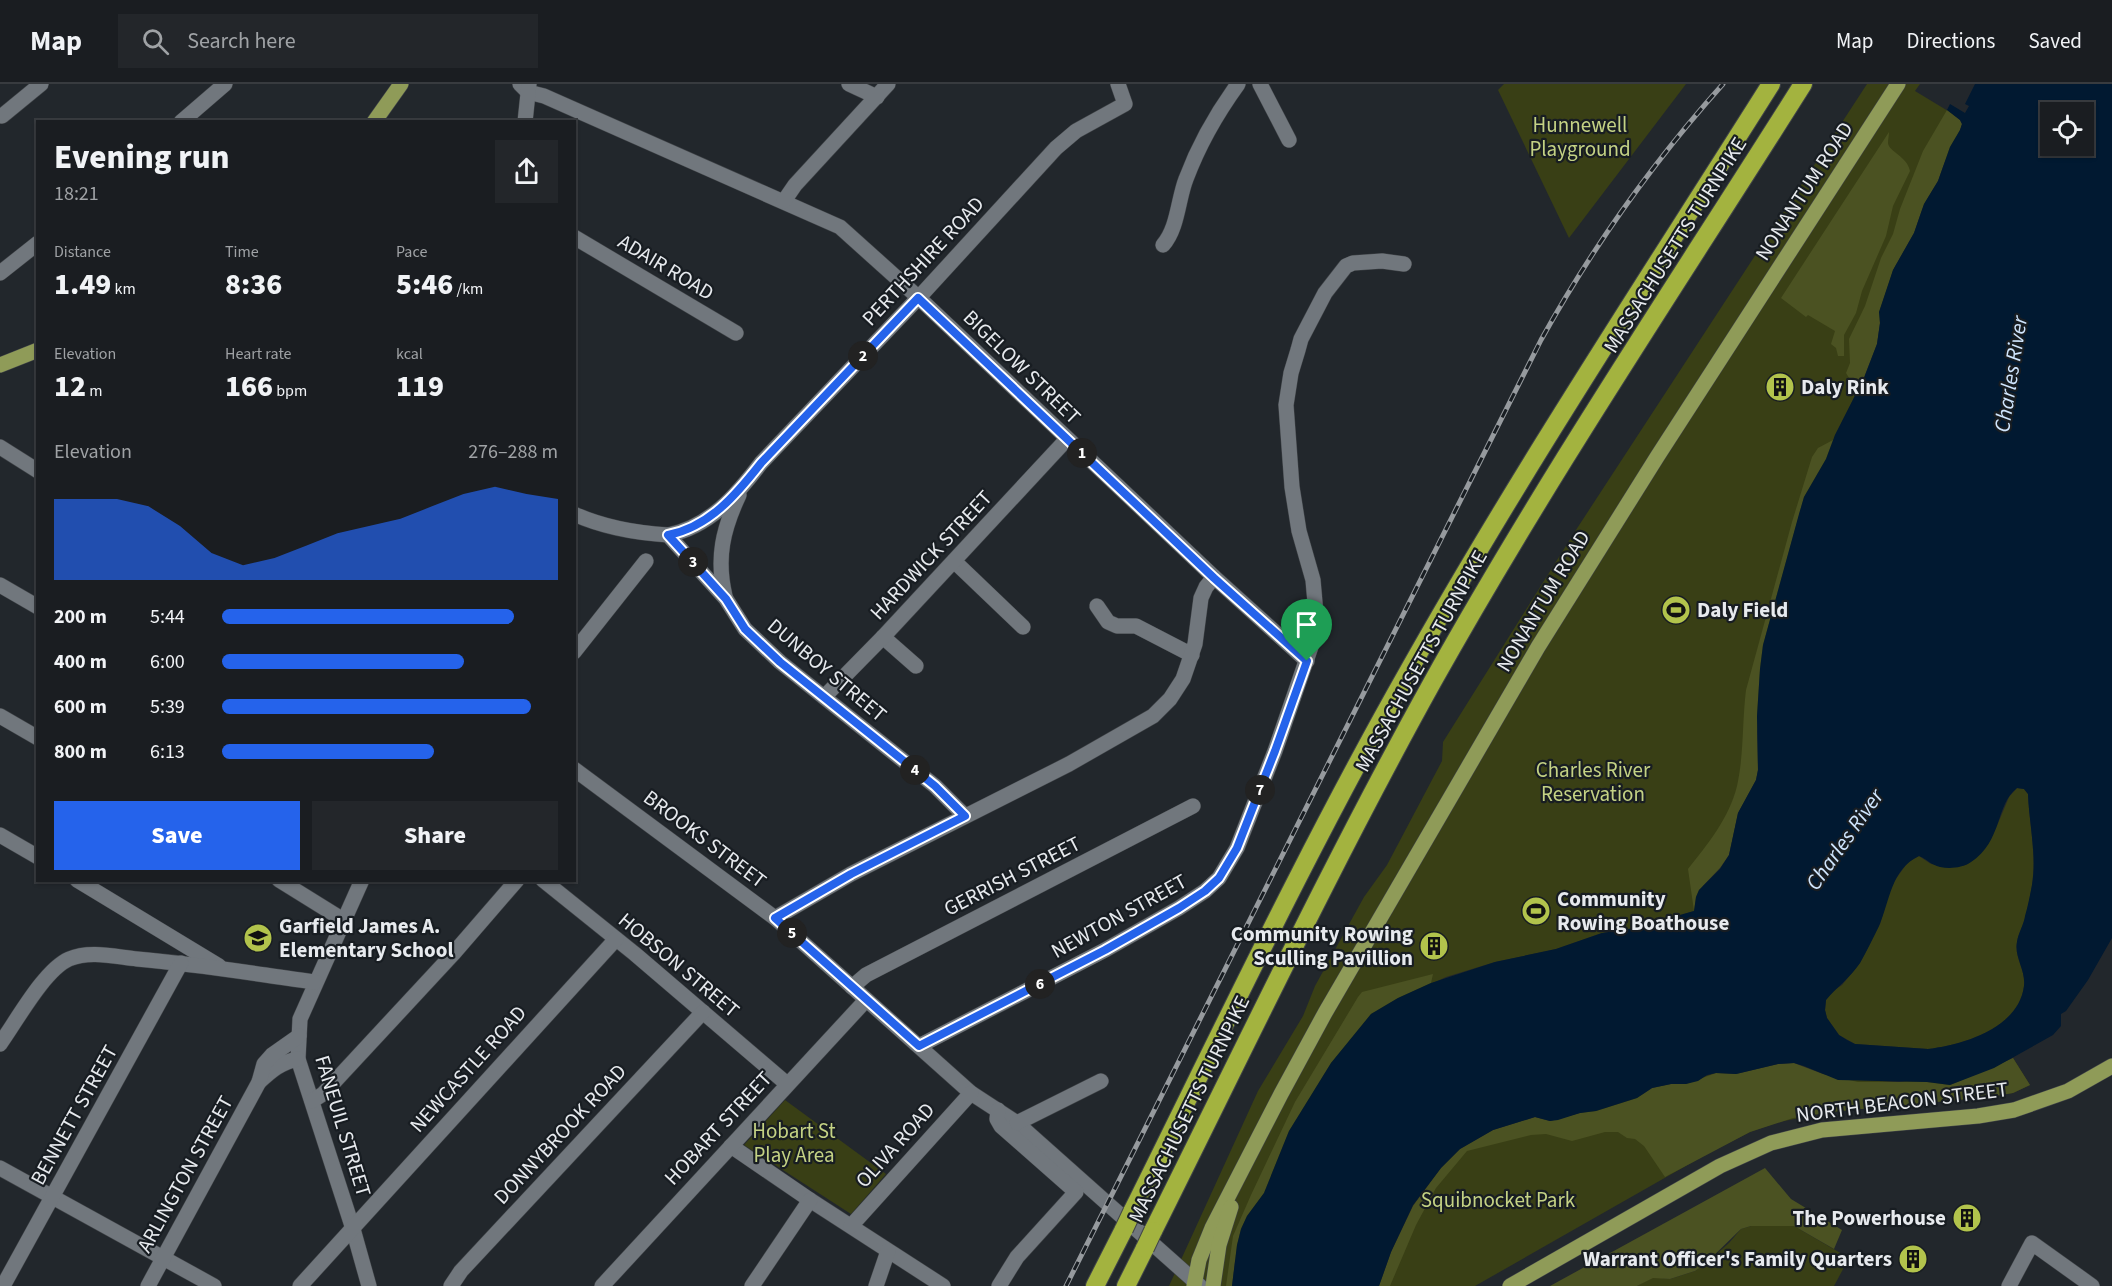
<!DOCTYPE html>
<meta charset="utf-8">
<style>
:root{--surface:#1a1d21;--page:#23262a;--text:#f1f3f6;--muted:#9fa2a5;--line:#383b3f;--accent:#2563eb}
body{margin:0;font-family:"Source Sans 3",sans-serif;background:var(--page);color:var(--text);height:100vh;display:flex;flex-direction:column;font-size:22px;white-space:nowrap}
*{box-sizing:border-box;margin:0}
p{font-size:20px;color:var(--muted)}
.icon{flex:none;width:33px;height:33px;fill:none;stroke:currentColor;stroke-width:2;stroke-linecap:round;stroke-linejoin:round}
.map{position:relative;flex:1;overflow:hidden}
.side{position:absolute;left:36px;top:36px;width:540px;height:762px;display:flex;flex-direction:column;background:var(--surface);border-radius:0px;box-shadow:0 2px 4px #0004,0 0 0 2px var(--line)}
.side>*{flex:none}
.tools{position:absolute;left:2040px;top:18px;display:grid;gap:12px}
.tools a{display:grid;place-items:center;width:54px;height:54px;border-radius:0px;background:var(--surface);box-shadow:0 2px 4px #0004,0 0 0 2px var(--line);font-size:30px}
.pin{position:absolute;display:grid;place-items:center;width:51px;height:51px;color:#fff;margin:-62px -26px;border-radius:50% 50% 50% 0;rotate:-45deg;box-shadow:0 0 6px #0007}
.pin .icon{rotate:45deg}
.km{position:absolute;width:30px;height:30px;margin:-15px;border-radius:50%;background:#222;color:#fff;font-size:16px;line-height:30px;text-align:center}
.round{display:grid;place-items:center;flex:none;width:63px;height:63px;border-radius:0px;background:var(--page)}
.head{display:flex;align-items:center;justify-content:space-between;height:102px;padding:0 18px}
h1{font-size:33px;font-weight:800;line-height:45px}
.figures{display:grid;grid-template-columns:repeat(3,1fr);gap:9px;height:102px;padding:6px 18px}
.figures div{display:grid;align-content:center}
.figures b{font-size:30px;font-weight:800}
.figures small{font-size:16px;font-weight:400}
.figures p{font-size:16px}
.chart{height:168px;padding:12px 18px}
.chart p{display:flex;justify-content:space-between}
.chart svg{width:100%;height:108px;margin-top:6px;fill:var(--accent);opacity:.7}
.primary-button{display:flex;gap:12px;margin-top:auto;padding:12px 18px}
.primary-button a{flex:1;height:69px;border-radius:0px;background:var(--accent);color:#fff;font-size:24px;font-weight:800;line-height:69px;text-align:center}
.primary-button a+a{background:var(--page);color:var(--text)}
ul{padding:0 18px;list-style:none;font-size:20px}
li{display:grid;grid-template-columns:96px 72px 1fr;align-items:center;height:45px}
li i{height:15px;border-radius:8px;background:var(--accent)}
header{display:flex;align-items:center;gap:36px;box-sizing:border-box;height:84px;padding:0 30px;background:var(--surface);border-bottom:2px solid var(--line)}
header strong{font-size:28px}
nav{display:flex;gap:33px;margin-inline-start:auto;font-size:21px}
.search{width:420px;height:54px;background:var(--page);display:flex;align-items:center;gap:15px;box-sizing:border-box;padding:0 21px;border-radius:0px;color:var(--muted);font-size:22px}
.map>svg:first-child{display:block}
.green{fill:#393f15}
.forest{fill:#4b5222}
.water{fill:#011931;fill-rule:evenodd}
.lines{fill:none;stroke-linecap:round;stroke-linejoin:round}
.minor-casing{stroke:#404448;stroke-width:16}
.major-casing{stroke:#404448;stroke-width:16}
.highway-casing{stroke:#404448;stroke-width:20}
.minor{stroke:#71777d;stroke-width:15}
.major{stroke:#8f9b58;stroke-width:15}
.highway{stroke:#a3b33f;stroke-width:18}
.rail-casing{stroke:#969a9e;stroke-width:5}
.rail{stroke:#181d22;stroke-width:3;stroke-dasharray:9;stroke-linecap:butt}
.highway-bridge-casing{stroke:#404448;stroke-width:20;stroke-linecap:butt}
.highway-bridge{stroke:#a3b33f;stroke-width:18}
.route-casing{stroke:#fff;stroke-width:12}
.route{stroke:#2563eb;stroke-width:8}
.labels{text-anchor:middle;stroke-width:4.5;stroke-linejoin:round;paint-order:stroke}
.park-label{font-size:21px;fill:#c4d284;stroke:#181d22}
.street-label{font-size:21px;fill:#e7eaee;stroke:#181d22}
.poi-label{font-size:21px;font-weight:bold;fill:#e7eaee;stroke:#181d22;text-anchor:start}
.water-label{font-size:22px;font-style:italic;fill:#d0e6fe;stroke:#181d22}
</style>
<header>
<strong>Map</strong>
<div class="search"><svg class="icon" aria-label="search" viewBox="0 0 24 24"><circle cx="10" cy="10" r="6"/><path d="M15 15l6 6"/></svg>Search here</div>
<nav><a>Map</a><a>Directions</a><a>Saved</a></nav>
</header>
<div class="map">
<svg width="2112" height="1202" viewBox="0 0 2112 1202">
<rect width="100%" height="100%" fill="#22272c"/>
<g class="green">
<polygon points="1504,0 1686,0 1569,154 1498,6"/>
<polygon points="1867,0 1920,0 1915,7 1953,30 1960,46 1893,186 1864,294 1835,351 1757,648 1694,827 1635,844 1602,849 1556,865 1495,878 1446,893 1414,908 1234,1178 1232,1202 1169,1202 1258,1007 1303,932 1315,902 1364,813 1387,781 1442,677 1443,658 1574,449"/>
<path d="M2017 704 2024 705 2028 710C2029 739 2037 771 2032 801 2030 812 2028 826 2024 837 2022 844 2018 851 2017 858 2014 873 2026 886 2024 902 2019 944 1963 961 1928 965L1855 960 1839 951 1827 934 1825 926 1826 916 1833 907 1842 901 1860 879 1870 859 1880 840 1890 806 1895 796 1908 778 1919 772 1931 780 1954 783 1966 781 1975 775 1996 744 2009 713Z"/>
<polygon points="2013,974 2030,1001 2013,1009 1989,1013 1830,1028 1779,1038 1750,1048 1705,1071 1475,1202 1379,1202 1413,1122 1441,1084 1460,1065 1716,989 1899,998 1994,984"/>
<polygon points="785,1016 886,1090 851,1130 744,1061"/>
<polygon points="1774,1141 1794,1142 1849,1174 1834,1202 1637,1202 1653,1193 1670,1195 1695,1187 1704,1181 1729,1159 1741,1145 1751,1142"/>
</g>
<g class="forest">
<polygon points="1947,26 1960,36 1962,40 1960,46 1950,63 1938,97 1924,120 1914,149 1893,186 1879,228 1880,239 1877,260 1861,301 1851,297 1846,289 1850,279 1849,255 1865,222 1881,174 1893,150 1900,125 1923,67"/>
<path d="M1889 48C1889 51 1888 55 1888 59 1889 68 1907 72 1910 87L1893 122 1886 152 1862 207 1856 229 1844 251V272H1838L1836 264 1831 260 1835 247 1808 231 1806 233 1781 214Z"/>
<path d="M1833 356 1826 375 1804 413 1763 561 1760 585 1757 632 1758 686 1756 696 1738 729 1729 771 1720 784 1699 806 1696 813 1694 827 1688 785C1708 760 1729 734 1737 702 1744 671 1742 638 1746 606L1792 438 1812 373 1818 364Z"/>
<polygon points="1433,890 1431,899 1398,914 1371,930 1331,979 1289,1047 1264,1109 1247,1132 1241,1145 1237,1161 1232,1202 1226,1202 1233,1152 1251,1111 1295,1018 1358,913 1362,908"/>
<polygon points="2013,974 2030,1001 2013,1009 1989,1013 1830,1028 1793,1034 1750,1048 1665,1093 1644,1062 1635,1055 1627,1054 1618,1048 1605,1048 1572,1057 1546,1050 1531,1051 1467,1067 1436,1104 1416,1141 1390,1202 1379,1202 1391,1168 1413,1122 1441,1084 1460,1065 1493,1046 1535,1033 1550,1037 1580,1029 1596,1027 1637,1014 1652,1004 1671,1000 1686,1000 1716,989 1736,990 1778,980 1794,979 1823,990 1858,998 1927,998 1950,1001"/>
<polygon points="1765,1084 1791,1115 1842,1146 1834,1165 1794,1142 1751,1142 1741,1145 1704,1181 1695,1187 1670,1195 1653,1194 1637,1202 1550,1202"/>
</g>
<path class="water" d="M1975 0H2112V854L2088 896 2066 927 2061 930V942L2053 951 1994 984 1950 1001 1927 998 1838 996 1804 982 1794 979 1778 980 1736 990 1716 989 1707 991 1698 997 1686 1000H1671L1652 1004 1637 1014 1596 1027 1580 1029 1558 1036 1550 1037 1535 1033 1493 1046 1460 1065 1441 1084 1413 1121 1391 1168 1379 1202H1232L1237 1161 1241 1145 1247 1132 1264 1109 1289 1047 1331 979 1371 930 1398 914 1431 899 1495 878 1556 865 1602 849 1635 844 1694 827 1696 813 1699 806 1720 785 1729 771 1738 729 1756 696 1758 686 1757 632 1760 585 1763 561 1799 430 1804 413 1826 375 1835 351 1864 294 1877 260 1880 239 1879 228 1893 186 1914 149 1924 120 1938 97 1950 63 1960 46 1962 40 1960 36 1947 26 1950 20 1965 29 1969 22 1965 20ZM2050 28H2084V62H2050ZM2017 704 2024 705 2028 710C2029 739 2037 771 2032 801 2030 811 2028 822 2025 832 2024 841 2018 849 2017 858 2014 873 2026 886 2024 902 2019 944 1963 961 1928 965L1855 960 1847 956 1839 951 1827 934 1825 926 1826 916C1837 903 1850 894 1860 879 1867 867 1873 854 1879 842 1890 817 1891 785 1919 772 1927 775 1931 781 1940 783 1950 785 1962 784 1971 778 2003 757 1995 721 2017 704Z"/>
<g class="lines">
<g class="minor-casing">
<g id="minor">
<polyline points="520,0 528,8 544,12 840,143 919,214 1214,493 1307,577"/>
<polyline points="849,0 877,13"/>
<polyline points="1260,0 1289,56"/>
<polyline points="2,32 41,0"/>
<polyline points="181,38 225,0"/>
<polyline points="525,38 529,0"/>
<polyline points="784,117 795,101 888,0"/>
<polyline points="574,153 736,249"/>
<path d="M1163 161C1178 144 1178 115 1186 95 1199 60 1217 29 1238 0"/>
<polyline points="0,189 38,159"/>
<polyline points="0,363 38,387"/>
<path d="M574 430C605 444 635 449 668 451L726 515 745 545 780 578 935 702 965 732"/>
<path d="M668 451C709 443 736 412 761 379L923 209 1056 64 1076 47 1125 20 1118 0"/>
<polyline points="954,477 1023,543"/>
<polyline points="0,501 38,523"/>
<path d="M725 512C716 474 723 445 739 411"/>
<polyline points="1097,522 1108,538 1117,542 1136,542 1192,571"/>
<polyline points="883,553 916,582"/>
<polyline points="574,568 646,477"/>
<polyline points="824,613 883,553 1067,355"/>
<polyline points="0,632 38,654"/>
<polyline points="574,685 775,834 971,1009 1017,1039 1200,1202"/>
<polyline points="0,751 38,773"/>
<polyline points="77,796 219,882"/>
<polyline points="279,796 345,837"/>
<polyline points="362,796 300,935 298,975 353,1145 369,1202"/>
<polyline points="543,796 635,870 787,1000"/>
<polyline points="775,834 851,790 1069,680 1153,632 1170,615 1183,595 1195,560 1201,514 1206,503 1214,493"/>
<polyline points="852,903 866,891 1193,722"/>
<path d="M0 960C16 938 44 886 69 875 90 866 116 873 137 875 197 880 256 890 315 898"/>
<polyline points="919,962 1105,866 1179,824 1205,807 1219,794 1237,764 1275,667 1314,554 1316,530 1313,496 1299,447 1292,403 1286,321 1291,289 1298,266 1301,255 1325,209 1346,182 1353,179 1382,177 1404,180"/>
<path d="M259 998C271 987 281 978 298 975"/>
<polyline points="312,1017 323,1010 453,870 517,796"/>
<polyline points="998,1026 997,1035 1001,1042 1076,1108 1017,1173 999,1202"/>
<polyline points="1017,1039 1101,997"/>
<polyline points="731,1062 810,1116 943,1202"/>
<polyline points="0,1084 214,1202"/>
<polyline points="851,1142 971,1009"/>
<polyline points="3,1202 181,879"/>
<polyline points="148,1202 259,998 264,980 272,971 299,952"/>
<polyline points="300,1202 616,855"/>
<polyline points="451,1202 461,1187 703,928"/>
<polyline points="602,1202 866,916"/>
<polyline points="752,1202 810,1116"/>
<polyline points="876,1202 888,1167"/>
<polyline points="2009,1202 2032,1159 2092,1202"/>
</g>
</g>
<g class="major-casing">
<g id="major">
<polyline points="374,38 401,0"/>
<polyline points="0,281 38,266"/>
<polyline points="1194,1202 1199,1176 1212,1144 1281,1010 1325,929 1538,563 1657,373 1898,0"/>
<polyline points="1213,1202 1219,1161 1231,1123"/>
<polyline points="1510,1202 1720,1082 1771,1059 1822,1046 1978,1032 2014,1026 2068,1007 2112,982"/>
</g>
</g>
<g class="highway-casing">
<g id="highway">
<path d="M1132 1128C1222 947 1308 764 1408 588 1521 387 1648 195 1771 0"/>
<path d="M1153 1147C1245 963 1333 777 1433 597 1547 393 1678 198 1803 0"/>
<polyline points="1095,1202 1124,1145"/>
<polyline points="1126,1202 1145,1164"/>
</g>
</g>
<use href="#minor" class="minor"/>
<use href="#major" class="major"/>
<use href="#highway" class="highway"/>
<g class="rail-casing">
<path id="rail" d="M1066 1202 1541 256C1592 164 1653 78 1723 0"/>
</g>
<use href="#rail" class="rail"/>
<g class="highway-bridge-casing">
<g id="highway-bridge">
<polyline points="1124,1145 1132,1128"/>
<polyline points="1145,1164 1153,1147"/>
</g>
</g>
<use href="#highway-bridge" class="highway-bridge"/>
</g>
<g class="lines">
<g class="route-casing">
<path id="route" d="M918 214 1214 494 1307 577 1275 667 1237 764 1219 794 1205 807 1179 824 1105 866 919 962 775 834 851 790 965 732 935 702 780 578 745 545 726 515 668 451C709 443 736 411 761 379Z"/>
</g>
<use href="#route" class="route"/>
</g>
<defs>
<g id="building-disc" transform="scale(1.5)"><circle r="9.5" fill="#b2c34c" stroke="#181d22"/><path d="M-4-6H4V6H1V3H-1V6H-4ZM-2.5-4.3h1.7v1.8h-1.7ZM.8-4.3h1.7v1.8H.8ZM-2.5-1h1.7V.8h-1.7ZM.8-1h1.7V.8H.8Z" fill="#111"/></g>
<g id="stadium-disc" transform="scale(1.5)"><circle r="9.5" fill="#b2c34c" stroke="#181d22"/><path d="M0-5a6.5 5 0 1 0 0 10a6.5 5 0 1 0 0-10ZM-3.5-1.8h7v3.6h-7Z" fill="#111"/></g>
<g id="school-disc" transform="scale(1.5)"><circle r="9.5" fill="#b2c34c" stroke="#181d22"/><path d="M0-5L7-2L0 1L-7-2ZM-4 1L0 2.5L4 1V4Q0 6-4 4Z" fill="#111"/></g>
</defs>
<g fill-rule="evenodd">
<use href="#building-disc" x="1780" y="303"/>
<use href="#stadium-disc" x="1676" y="526"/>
<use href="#stadium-disc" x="1536" y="827"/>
<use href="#school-disc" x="258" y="854"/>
<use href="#building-disc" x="1434" y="862"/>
<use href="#building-disc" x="1967" y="1134"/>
<use href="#building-disc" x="1913" y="1175"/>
</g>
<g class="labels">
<g class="park-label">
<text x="1580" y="48">Hunnewell<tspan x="1580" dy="24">Playground</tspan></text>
<text x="1593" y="693">Charles River<tspan x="1593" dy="24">Reservation</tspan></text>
<text x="794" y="1054">Hobart St<tspan x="794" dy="24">Play Area</tspan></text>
<text x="1498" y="1123">Squibnocket Park</text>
</g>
<g class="street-label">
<text transform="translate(1804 107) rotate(-57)" y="7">NONANTUM ROAD</text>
<text transform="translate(1675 161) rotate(-58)" y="7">MASSACHUSETTS TURNPIKE</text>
<text transform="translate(923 177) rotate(-47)" y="7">PERTHSHIRE ROAD</text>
<text transform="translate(666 183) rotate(31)" y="7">ADAIR ROAD</text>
<text transform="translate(1022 283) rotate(44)" y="7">BIGELOW STREET</text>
<text transform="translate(931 471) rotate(-47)" y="7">HARDWICK STREET</text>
<text transform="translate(1543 517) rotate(-59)" y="7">NONANTUM ROAD</text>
<text transform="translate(1421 577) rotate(-61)" y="7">MASSACHUSETTS TURNPIKE</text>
<text transform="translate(827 586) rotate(40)" y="7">DUNBOY STREET</text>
<text transform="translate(705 755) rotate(37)" y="7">BROOKS STREET</text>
<text transform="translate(1012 792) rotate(-27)" y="7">GERRISH STREET</text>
<text transform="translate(1119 832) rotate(-29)" y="7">NEWTON STREET</text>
<text transform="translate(679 881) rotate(40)" y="7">HOBSON STREET</text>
<text transform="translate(468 985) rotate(-48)" y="7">NEWCASTLE ROAD</text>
<text transform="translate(1902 1018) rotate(-7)" y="7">NORTH BEACON STREET</text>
<text transform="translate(1189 1025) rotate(-64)" y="7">MASSACHUSETTS TURNPIKE</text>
<text transform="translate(74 1031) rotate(-61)" y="7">BENNETT STREET</text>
<text transform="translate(343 1042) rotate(73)" y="7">FANEUIL STREET</text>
<text transform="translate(718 1044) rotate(-47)" y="7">HOBART STREET</text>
<text transform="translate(560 1050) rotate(-47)" y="7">DONNYBROOK ROAD</text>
<text transform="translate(895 1061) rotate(-48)" y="7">OLIVA ROAD</text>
<text transform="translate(185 1090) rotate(-61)" y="7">ARLINGTON STREET</text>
</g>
<g class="poi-label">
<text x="1801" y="310">Daly Rink</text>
<text x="1697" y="533">Daly Field</text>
<text x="1557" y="822">Community<tspan x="1557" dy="24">Rowing Boathouse</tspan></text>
<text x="279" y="849">Garfield James A.<tspan x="279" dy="24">Elementary School</tspan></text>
<text x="1413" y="857" text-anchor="end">Community Rowing<tspan x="1413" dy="24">Sculling Pavillion</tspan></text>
<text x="1946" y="1141" text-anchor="end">The Powerhouse</text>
<text x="1892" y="1182" text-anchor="end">Warrant Officer's Family Quarters</text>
</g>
<g class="water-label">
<text transform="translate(2010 290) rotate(-81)" y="8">Charles River</text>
<text transform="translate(1844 755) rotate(-55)" y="8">Charles River</text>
</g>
</g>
</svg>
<div class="tools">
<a><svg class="icon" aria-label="locate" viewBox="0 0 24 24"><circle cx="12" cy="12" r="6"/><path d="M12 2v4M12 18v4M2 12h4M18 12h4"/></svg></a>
</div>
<div class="pin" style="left:1307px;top:577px;background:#1e9e55"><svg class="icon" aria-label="arrive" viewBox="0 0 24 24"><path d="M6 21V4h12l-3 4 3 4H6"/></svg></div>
<b class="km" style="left:1082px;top:369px">1</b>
<b class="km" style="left:863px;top:272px">2</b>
<b class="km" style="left:693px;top:478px">3</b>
<b class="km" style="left:915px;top:686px">4</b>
<b class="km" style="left:792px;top:849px">5</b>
<b class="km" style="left:1040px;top:900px">6</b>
<b class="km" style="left:1260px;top:706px">7</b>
<section class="side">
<div class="head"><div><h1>Evening run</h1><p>18:21</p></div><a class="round"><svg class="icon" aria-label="share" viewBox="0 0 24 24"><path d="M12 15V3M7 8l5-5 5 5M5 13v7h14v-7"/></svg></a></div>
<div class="figures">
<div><p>Distance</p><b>1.49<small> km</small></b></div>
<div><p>Time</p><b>8:36</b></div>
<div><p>Pace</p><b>5:46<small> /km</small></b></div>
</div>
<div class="figures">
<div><p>Elevation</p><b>12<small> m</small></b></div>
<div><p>Heart rate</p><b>166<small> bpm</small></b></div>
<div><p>kcal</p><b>119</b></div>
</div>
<div class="chart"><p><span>Elevation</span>276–288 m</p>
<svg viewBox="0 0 160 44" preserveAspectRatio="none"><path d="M0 44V11L10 11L20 11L30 14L40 22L50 33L60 38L70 35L80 30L90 25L100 22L110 19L120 14L130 9L140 6L150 9L160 11V44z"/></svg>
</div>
<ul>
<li><b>200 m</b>5:44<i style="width:87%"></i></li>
<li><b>400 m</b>6:00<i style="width:72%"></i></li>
<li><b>600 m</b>5:39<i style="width:92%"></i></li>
<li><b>800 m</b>6:13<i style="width:63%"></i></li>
</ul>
<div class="primary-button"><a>Save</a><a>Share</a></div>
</section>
</div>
